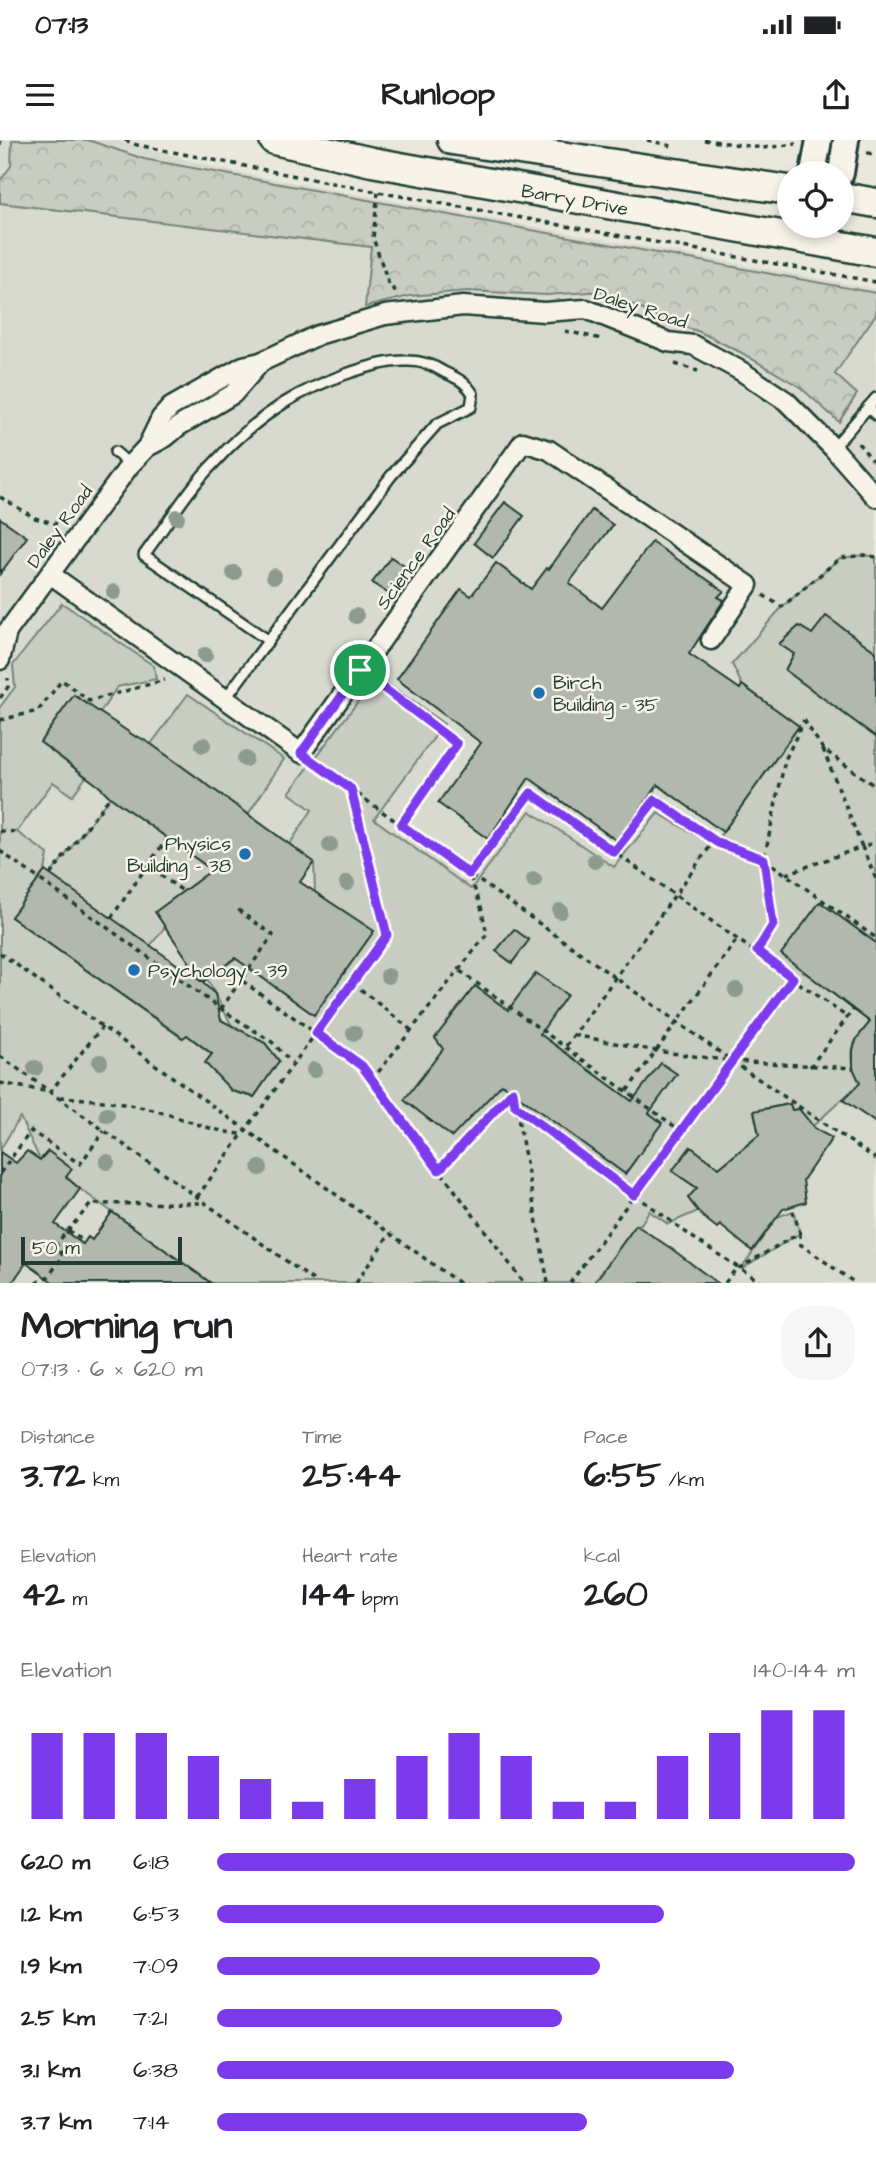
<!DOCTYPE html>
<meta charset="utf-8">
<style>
:root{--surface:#fff;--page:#f6f6f6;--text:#202124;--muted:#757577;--accent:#7c3aed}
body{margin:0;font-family:"Architects Daughter",sans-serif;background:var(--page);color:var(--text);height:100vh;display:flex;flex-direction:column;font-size:26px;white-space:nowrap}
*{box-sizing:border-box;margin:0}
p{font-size:23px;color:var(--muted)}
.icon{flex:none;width:38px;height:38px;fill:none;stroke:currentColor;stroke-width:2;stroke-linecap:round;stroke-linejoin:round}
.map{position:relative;height:1143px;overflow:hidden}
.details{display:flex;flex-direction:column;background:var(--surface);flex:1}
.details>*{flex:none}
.buttons{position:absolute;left:777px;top:21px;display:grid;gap:14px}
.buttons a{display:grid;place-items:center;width:77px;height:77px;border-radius:50%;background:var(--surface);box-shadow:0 4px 10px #0003;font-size:35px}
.scale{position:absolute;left:21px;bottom:18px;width:161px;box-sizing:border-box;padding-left:7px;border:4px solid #1f3d34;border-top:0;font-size:19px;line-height:24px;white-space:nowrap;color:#1f3d34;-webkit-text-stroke:5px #f7f3e8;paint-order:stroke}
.pin{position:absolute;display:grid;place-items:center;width:60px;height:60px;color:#fff;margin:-30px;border:4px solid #fff;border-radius:50%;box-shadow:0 2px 7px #0007}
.round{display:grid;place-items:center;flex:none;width:74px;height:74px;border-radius:28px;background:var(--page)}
.overview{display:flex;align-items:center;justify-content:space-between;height:119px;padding:0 21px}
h1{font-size:38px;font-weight:800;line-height:52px}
.stats{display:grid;grid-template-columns:repeat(3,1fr);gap:10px;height:119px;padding:7px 21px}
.stats div{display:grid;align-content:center}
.stats b{font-size:35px;font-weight:800}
.stats small{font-size:19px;font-weight:400}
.stats p{font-size:19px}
.chart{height:196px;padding:14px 21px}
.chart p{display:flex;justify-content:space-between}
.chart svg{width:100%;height:126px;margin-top:7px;stroke:var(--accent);stroke-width:6}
ul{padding:0 21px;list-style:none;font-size:23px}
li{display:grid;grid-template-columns:112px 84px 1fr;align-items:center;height:52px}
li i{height:18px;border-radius:9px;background:var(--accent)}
.status{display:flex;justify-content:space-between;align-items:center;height:49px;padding:0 35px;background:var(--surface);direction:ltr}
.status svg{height:19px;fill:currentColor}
header{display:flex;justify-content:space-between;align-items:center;height:91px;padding:0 21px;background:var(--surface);font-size:32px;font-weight:800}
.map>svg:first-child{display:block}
.built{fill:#d9dacf}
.green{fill:#c8ccc1;stroke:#74847a;stroke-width:2}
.forest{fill:url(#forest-crowns);stroke:#74847a;stroke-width:2}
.building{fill:#b2b8ae;stroke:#1f3d34;stroke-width:2}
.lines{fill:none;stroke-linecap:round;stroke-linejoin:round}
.lane-casing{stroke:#1f3d34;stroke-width:14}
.street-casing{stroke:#1f3d34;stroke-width:23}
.secondary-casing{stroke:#1f3d34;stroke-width:30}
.primary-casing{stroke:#1f3d34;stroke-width:33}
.path{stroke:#1f3d34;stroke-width:3.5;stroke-dasharray:5 5;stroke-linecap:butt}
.lane{stroke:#f7f3e8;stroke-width:9}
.street{stroke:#f7f3e8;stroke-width:18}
.secondary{stroke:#f7f3e8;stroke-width:24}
.primary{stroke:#f7f3e8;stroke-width:28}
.tree{fill:#8d9a8f}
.route-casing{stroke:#fff;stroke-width:14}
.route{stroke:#7c3aed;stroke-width:9}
.poi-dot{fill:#1f6fb2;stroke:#f7f3e8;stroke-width:2.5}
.labels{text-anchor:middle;stroke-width:5;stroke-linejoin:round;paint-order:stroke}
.street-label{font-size:19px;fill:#1f3d34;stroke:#f7f3e8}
.poi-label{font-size:19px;fill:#1f3d34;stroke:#f7f3e8;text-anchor:start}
</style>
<div class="status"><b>07:13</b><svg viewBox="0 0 49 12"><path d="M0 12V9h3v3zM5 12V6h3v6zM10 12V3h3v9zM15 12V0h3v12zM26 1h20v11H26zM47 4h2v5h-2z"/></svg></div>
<header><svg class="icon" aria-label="menu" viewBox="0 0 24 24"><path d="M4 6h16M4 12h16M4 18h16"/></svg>Runloop<svg class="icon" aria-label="share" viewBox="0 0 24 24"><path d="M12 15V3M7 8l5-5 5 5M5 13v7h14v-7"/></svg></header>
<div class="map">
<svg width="876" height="1143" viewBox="0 0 876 1143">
<defs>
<pattern id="forest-crowns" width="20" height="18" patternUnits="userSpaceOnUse" patternTransform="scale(1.75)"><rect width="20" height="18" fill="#c8ccc1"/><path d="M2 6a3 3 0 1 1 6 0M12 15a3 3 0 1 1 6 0" fill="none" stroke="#abb0a6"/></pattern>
</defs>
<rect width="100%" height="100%" fill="#eae8dd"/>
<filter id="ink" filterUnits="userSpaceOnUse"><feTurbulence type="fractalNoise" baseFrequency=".0143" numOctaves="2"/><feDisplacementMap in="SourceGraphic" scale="14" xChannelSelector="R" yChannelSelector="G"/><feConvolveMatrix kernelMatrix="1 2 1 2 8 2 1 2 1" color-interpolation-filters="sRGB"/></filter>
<g filter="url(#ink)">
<polygon class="built" points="0,0 121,0 219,29 876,149 876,1143 0,1143"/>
<g class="green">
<path d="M865 415 876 417V512L826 476 812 494 799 486 780 503 794 514 785 530 876 597V803L820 762 782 814 876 887V901L861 893C847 908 852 927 860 943L813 986 799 969 792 970 789 964 754 971 759 995 719 1028 690 1007 673 1031 697 1048 688 1058 698 1071 668 1084 649 1071 641 1084 636 1085 594 1143H211L80 1049 66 1037 71 1029 48 1011 40 1020 20 977 0 1010V567L15 547 13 525 62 463 154 526 156 539 117 547 100 573 74 555 40 602 86 637 72 656 53 642 17 692 48 714 45 731 11 777 182 898 187 895 211 914 206 923 232 951 254 957 279 920 265 903 232 886 207 839 253 805 315 752 314 722 289 705 312 670 289 653 377 536 444 584 374 679 471 749 530 671 614 727 658 673 711 704 723 692 799 586 742 545 732 524 782 467 840 418Z"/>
<polygon points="188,554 284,619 247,676 151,604"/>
<polygon points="110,657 217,734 204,736 156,772 165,787 150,806 50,735"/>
<polygon points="793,1071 800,1093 741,1129 777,1077"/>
</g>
<polygon class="forest" points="12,0 88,0 144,19 876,153 876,174 835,234 857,254 839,282 800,247 740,212 700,192 666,181 604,151 547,155 467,151 410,156 365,167 371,107 0,63 0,41 11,26"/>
<g class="building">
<polygon points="505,362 524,376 493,418 474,403"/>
<polygon points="592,370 613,385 569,443 602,468 652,402 724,451 718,457 724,460 689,514 740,549 742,545 799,586 723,692 658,645 617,701 529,638 488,699 438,663 481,603 397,539 461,449 471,456 496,423 531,449 547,428 549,429"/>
<polygon points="0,378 27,397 0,434"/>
<polygon points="391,417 407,428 389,454 372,443"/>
<polygon points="826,476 876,512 876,597 785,530 794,514 779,504 799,486 812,494"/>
<polygon points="74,555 136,597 137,596 151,604 314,722 300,742 374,791 314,875 235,818 203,842 155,772 212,730 110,657 100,647 40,602"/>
<polygon points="45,731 202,842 215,854 221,880 265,903 279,921 254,957 232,951 205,923 212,914 187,895 183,898 11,777"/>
<polygon points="820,762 876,803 876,983 843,960 860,943 853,928 853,910 857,898 870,882 781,814"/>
<polygon points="514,789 529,800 512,823 496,811"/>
<polygon points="536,833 567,855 540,894 632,961 661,923 677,934 649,973 662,983 625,1034 502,944 452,997 404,960 443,909 435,898 475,846 508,870"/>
<polygon points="790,964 792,970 799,969 815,989 832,998 803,1040 806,1062 783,1069 752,1111 720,1085 717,1088 702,1076 688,1058 697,1048 672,1031 691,1007 719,1028 759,995 754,971"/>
<polygon points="27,1011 40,1020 48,1011 72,1029 66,1037 80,1049 55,1084 83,1104 88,1097 92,1100 112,1072 211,1143 54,1143 26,1123 12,1143 0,1143 0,1012 16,1023"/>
<polygon points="636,1085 672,1109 717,1143 594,1143"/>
</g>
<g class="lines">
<g class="lane-casing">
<g id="lane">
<polyline points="868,267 876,275"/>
<polyline points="833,308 876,258"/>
<polyline points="115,312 130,325"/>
<path d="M225 559 391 336 437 284 471 267 473 254C466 242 457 238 444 232 433 225 422 221 409 221 375 219 313 245 284 263 259 279 235 300 215 322 188 349 167 384 144 415L269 501"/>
</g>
</g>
<g class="street-casing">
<g id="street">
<polyline points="147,307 166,297 179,286 233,254 261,222"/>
<polyline points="50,434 301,613 523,302 549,310 748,445 711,500"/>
<polyline points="0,496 7,492 130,325 147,307 161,278 171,267 243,226 261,222 318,195 385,175 463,166 544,172 586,169 668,202 693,205 741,231 786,261 833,308 876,357"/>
<polyline points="0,520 7,492"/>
</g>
</g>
<g class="secondary-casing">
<g id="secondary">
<polyline points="813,33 819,0"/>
<polyline points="841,33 846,0"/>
</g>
</g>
<g class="primary-casing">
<g id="primary">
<polyline points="274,0 372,22 876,112"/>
<polyline points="452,0 789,50"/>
<polyline points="842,57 876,63"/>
</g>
</g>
<g class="path">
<polyline points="125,0 137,5 378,52 876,142"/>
<polyline points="647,0 672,6"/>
<polyline points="704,0 763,8 796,4"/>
<polyline points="0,1 0,9"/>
<polyline points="867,13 876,14"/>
<polyline points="378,52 373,98 389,145 399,154"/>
<polyline points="565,191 602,199"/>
<polyline points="675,224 698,231"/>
<polyline points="858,303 876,324"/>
<polyline points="0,357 35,378 57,384"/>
<polyline points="763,455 782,467 840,418 865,415 876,417"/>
<polyline points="375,542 457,604 402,685"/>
<polyline points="0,558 8,547 8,538"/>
<polyline points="0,580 38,571 62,540 89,561 165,540"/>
<polyline points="804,580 823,609 876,647"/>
<polyline points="823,609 862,707 876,702"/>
<polyline points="317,625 732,921 876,1019"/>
<polyline points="0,691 17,692"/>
<polyline points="0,711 221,869 272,902 292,923"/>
<polyline points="615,711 655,660 718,703 764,719 876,798"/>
<polyline points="147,726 167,699"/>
<polyline points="469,734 531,653 847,877"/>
<polyline points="786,734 862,707 876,739"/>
<polyline points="50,735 110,657"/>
<polyline points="238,770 273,795 241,840 362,926 524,1143"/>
<polyline points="111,778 147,726 183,751"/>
<polyline points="757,811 773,785 764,719 785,620 804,580"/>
<polyline points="0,813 459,1143"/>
<polyline points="460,831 681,991"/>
<polyline points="353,843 411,890"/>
<polyline points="221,869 241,840"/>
<polyline points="574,895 656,911 732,921 853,928"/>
<polyline points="566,906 714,701"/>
<polyline points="0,916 317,1143"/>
<polyline points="810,927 853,870"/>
<polyline points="372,940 487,794 481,767 470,736"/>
<polyline points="0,943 50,952 102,887"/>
<polyline points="513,951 548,1143"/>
<polyline points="627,951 738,798"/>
<path d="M60 957C92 959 125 963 157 971 185 979 213 992 242 994"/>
<polyline points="515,966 695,1099 762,1143"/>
<polyline points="440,1029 513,951"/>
<polyline points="0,1033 31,991 80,1024 104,991"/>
<polyline points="197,1057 387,795 351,649"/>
<polyline points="68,1090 85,1102"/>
<polyline points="800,1093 800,1104 855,1143"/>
<polyline points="36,1143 49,1136 63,1116 56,1104 91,1064 203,1063"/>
<polyline points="356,1143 390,1093"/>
<polyline points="570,1143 793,838"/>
<polyline points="725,1143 734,1131 800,1093 793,1071"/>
</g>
<use href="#lane" class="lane"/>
<use href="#street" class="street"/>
<use href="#secondary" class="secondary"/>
<use href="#primary" class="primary"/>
</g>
<g class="tree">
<circle cx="177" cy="377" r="8"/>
<circle cx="234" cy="433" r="8"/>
<circle cx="274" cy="436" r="8"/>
<circle cx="114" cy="452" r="8"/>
<circle cx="356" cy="476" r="8"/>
<circle cx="205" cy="515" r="8"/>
<circle cx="203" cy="605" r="8"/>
<circle cx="245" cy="619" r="8"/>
<circle cx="330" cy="705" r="8"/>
<circle cx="595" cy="721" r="8"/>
<circle cx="534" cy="740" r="8"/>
<circle cx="347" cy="743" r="8"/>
<circle cx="560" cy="771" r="8"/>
<circle cx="388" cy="836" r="8"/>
<circle cx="736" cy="850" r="8"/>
<circle cx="354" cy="893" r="8"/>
<circle cx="100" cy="922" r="8"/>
<circle cx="35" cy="928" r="8"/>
<circle cx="314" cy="930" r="8"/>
<circle cx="107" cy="975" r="8"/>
<circle cx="107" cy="1022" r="8"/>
<circle cx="260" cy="1028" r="8"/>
</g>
</g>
<g class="lines" filter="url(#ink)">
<g class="route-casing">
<polygon id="route" points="360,530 457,604 401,685 469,734 531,653 614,712 655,660 718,703 764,719 773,785 757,811 793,838 634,1055 515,966 513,951 439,1030 362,926 316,893 387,795 351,649 301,613"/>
</g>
<use href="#route" class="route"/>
</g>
<g class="poi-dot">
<circle cx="539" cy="553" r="7"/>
<circle cx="245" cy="714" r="7"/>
<circle cx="134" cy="830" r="7"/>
</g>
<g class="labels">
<g class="street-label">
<text transform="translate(575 59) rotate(10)" y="7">Barry Drive</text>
<text transform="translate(641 167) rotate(18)" y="7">Daley Road</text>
<text transform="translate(59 386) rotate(-54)" y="7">Daley Road</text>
<text transform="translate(415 418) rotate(-54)" y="7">Science Road</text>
</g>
<g class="poi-label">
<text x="553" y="549">Birch<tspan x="553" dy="22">Building - 35</tspan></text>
<text x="231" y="710" text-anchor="end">Physics<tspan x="231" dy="22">Building - 38</tspan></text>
<text x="148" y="837">Psychology - 39</text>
</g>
</g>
</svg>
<div class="buttons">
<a><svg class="icon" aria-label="locate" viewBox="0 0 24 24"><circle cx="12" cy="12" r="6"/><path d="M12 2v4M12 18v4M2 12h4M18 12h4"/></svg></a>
</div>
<div class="scale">50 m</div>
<div class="pin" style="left:360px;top:530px;background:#1e9e55"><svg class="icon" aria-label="arrive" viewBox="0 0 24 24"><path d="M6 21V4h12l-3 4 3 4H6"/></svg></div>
</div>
<section class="details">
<div class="overview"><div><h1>Morning run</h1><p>07:13 · 6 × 620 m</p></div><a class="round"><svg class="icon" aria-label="share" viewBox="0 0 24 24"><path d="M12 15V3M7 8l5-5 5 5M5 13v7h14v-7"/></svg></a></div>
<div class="stats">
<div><p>Distance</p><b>3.72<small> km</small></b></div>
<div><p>Time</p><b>25:44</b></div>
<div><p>Pace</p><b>6:55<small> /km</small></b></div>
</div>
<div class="stats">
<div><p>Elevation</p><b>42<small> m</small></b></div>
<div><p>Heart rate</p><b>144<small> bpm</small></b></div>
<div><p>kcal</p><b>260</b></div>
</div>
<div class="chart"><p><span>Elevation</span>140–144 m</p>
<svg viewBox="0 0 160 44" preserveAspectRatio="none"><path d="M5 44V14M15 44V14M25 44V14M35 44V22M45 44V30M55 44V38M65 44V30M75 44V22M85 44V14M95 44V22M105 44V38M115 44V38M125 44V22M135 44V14M145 44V6M155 44V6"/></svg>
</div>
<ul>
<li><b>620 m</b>6:18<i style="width:100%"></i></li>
<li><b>1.2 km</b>6:53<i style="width:70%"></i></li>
<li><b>1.9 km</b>7:09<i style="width:60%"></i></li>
<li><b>2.5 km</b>7:21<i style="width:54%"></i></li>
<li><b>3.1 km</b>6:38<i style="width:81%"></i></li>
<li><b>3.7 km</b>7:14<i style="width:58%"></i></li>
</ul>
</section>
